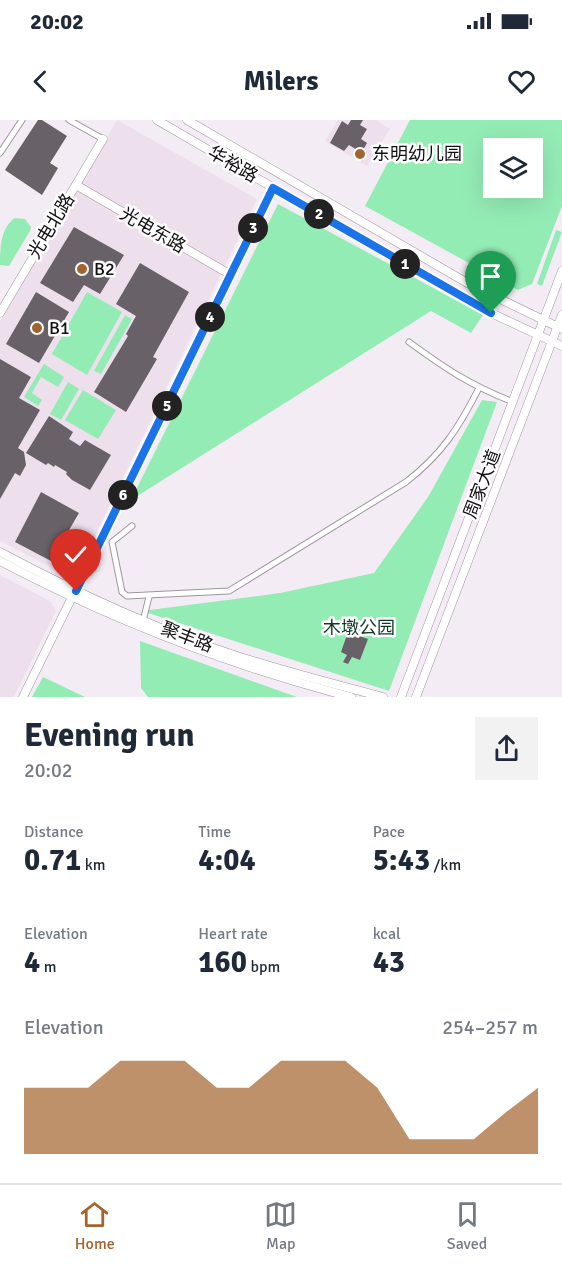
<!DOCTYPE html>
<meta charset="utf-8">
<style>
:root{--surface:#fff;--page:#f2f2f3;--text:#1f2937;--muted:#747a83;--line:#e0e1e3;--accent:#a3632c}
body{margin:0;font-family:Signika,"Noto Sans SC",sans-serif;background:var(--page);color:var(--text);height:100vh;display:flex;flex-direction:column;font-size:22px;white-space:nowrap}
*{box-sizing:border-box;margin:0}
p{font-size:20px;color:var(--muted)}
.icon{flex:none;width:33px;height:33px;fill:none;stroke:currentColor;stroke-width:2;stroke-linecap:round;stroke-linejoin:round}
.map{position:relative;height:577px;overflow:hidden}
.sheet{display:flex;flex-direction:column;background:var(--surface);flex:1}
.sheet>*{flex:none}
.buttons{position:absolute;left:483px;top:18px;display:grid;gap:12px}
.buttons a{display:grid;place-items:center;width:60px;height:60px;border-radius:0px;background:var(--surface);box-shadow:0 6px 24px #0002;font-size:30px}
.pin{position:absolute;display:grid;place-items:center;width:51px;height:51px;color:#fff;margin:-62px -26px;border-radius:50% 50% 50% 0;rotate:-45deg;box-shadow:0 0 6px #0007}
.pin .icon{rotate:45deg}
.km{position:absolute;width:30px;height:30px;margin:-15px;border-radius:50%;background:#222;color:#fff;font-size:16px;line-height:30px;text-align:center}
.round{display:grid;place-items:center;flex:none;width:63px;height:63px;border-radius:0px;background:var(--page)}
.overview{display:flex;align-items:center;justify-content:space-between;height:102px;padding:0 24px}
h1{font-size:33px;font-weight:700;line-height:45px}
.stats{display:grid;grid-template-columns:repeat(3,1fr);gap:9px;height:102px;padding:6px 24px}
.stats div{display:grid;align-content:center}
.stats b{font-size:30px;font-weight:700}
.stats small{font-size:16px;font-weight:400}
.stats p{font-size:16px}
.chart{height:168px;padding:12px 24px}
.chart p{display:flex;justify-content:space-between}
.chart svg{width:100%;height:108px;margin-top:6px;fill:var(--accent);opacity:.7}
.status{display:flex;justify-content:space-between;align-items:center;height:42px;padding:0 30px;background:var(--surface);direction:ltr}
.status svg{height:16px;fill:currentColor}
header{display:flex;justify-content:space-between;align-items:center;height:78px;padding:0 24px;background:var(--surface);font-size:27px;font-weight:700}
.tabs{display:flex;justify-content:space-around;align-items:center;height:84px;border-top:2px solid var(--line);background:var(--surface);font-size:16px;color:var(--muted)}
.tabs a{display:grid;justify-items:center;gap:3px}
.tabs .on{color:var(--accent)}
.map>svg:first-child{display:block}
.built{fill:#eddfec}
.green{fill:#94ecb5;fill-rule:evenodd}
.building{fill:#686268}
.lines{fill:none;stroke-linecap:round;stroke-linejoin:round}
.street-casing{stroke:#9d969d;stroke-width:7}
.secondary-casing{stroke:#9d969d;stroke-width:9}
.street{stroke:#fff;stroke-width:5}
.secondary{stroke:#fff;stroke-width:8}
.route-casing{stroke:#fff;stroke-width:12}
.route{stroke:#1a73e8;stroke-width:8}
.poi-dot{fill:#a3632c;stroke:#fff;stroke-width:2}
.labels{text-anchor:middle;stroke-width:5;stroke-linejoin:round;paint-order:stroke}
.poi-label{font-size:18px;fill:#120f12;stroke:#fff;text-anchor:start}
.street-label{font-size:18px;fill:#120f12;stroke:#fff}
.park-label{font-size:18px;fill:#113923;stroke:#fff}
</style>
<div class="status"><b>20:02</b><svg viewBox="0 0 49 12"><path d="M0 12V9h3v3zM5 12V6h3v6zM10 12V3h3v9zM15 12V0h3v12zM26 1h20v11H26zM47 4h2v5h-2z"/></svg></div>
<header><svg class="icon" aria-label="back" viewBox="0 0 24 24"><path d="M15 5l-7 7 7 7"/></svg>Milers<svg class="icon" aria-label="heart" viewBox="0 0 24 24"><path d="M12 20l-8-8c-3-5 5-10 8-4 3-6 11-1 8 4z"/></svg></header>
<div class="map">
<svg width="562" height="577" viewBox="0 0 562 577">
<rect width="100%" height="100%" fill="#f4ecf4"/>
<g class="built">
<polygon points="117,0 257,79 79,449 64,454 0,421 0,201"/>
<polygon points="338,0 376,0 390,9 367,46 325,21"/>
<polygon points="0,455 50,481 56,491 14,577 0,577"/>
</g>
<g class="green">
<path d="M410 0H562V86L532 164 518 170 365 86ZM532 28V68H494V28Z"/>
<polygon points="278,84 483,195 471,213 431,191 131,380"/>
<path d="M15 98 25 99 31 107 30 111 9 146 0 145C0 129 0 108 15 98Z"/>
<polygon points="556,110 562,112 542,166 537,164"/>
<polygon points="87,172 122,192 87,255 52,234"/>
<polygon points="125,195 132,199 101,254 94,251"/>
<polygon points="44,244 64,257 58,267 41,257 32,273 42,280 38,286 24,277"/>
<polygon points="68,262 79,269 61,300 50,294"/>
<polygon points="83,270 116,290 98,319 65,300"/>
<polygon points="482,280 497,282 389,571 142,491 280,473 374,453 428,377"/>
<polygon points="140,521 297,577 148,577 141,568"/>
<polygon points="43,557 85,577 32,577"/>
</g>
<g class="building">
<polygon points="38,0 42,0 67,16 50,43 58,48 42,75 5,50"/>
<polygon points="351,0 363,0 360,5 367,9 361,19 367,23 363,30 367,32 362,41 354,36 357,30 349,25 344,31 330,23 342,1 348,5"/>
<polygon points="74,107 124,135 100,174 84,165 73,182 40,163"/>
<polygon points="140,143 189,172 153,237 157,239 126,292 94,272 128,216 126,214 136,196 116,184"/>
<polygon points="36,172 69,192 39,243 6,224"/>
<polygon points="0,239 31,257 19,278 40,290 18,328 24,332 26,345 20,356 15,353 0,379"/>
<polygon points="49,296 73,312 69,319 80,326 85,320 111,335 90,370 72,360 66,354 67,352 55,345 54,347 48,343 46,345 26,333"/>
<polygon points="41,372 79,393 51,441 15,422"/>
<polygon points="348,512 368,519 360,540 352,537 348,544 343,542 347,535 341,532"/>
</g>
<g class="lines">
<g class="street-casing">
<g id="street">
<polyline points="69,0 103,19"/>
<polyline points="0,33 22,0"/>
<path d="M409 222C446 249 470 265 513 282"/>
<path d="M132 406 112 422 122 472 127 476 229 471 406 362C442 334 458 309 479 268"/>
<polyline points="143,501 149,477"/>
</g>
</g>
<g class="secondary-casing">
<g id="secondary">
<polyline points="157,0 442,166 491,193 562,226"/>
<polyline points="187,0 469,164 562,209"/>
<polyline points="76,65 231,155"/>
<polyline points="0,193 103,19"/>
<path d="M0 432C75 472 152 508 234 535 283 551 333 564 383 577"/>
<path d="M0 441C112 500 228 545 351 577"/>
<polyline points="23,577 273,68"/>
<polyline points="401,577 562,151"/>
<polyline points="416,577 562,195"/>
</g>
</g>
<use href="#street" class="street"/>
<use href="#secondary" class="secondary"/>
</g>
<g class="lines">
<g class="route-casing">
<polyline id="route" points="76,471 273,68 491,193"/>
</g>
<use href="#route" class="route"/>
</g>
<g class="poi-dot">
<circle cx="360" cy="34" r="6"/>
<circle cx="82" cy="149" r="6"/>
<circle cx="37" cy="208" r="6"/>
</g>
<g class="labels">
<g class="poi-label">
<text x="372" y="40">东明幼儿园</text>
<text x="94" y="155">B2</text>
<text x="49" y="214">B1</text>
</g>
<g class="street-label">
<text transform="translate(233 44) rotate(30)" y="6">华裕路</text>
<text transform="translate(51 106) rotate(-59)" y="6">光电北路</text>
<text transform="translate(153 110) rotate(30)" y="6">光电东路</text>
<text transform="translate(482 364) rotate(-69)" y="6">周家大道</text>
<text transform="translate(187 517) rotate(21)" y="6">聚丰路</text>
</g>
<g class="park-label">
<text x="359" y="514">木墩公园</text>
</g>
</g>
</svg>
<div class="buttons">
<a><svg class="icon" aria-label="layers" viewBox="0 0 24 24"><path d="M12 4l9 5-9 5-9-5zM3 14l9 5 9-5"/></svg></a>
</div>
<div class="pin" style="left:491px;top:193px;background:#1e9e55"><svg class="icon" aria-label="arrive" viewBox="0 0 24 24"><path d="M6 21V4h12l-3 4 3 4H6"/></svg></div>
<div class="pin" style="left:76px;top:471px;background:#d93025"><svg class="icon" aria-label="check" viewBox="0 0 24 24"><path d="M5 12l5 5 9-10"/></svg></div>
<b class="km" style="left:405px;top:144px">1</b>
<b class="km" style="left:319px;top:94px">2</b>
<b class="km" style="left:253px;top:108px">3</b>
<b class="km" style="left:210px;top:197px">4</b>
<b class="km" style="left:167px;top:286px">5</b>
<b class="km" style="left:123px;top:375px">6</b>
</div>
<section class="sheet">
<div class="overview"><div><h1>Evening run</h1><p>20:02</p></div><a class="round"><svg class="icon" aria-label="share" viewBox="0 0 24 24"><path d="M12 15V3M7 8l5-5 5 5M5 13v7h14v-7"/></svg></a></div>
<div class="stats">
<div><p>Distance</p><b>0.71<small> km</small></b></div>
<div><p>Time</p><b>4:04</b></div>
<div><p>Pace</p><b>5:43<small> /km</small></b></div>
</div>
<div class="stats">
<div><p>Elevation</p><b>4<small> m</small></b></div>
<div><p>Heart rate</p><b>160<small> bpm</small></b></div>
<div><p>kcal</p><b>43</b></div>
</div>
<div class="chart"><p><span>Elevation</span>254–257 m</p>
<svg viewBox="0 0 160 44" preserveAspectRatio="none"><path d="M0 44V17L10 17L20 17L30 6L40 6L50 6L60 17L70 17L80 6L90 6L100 6L110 17L120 38L130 38L140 38L150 27L160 17V44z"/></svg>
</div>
</section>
<nav class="tabs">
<a class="on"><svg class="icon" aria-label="home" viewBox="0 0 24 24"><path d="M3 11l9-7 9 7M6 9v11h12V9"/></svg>Home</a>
<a><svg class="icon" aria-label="map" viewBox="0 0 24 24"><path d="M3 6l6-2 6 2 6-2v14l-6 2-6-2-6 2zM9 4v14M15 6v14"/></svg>Map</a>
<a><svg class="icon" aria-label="saved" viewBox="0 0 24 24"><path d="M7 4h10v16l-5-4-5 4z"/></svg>Saved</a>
</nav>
